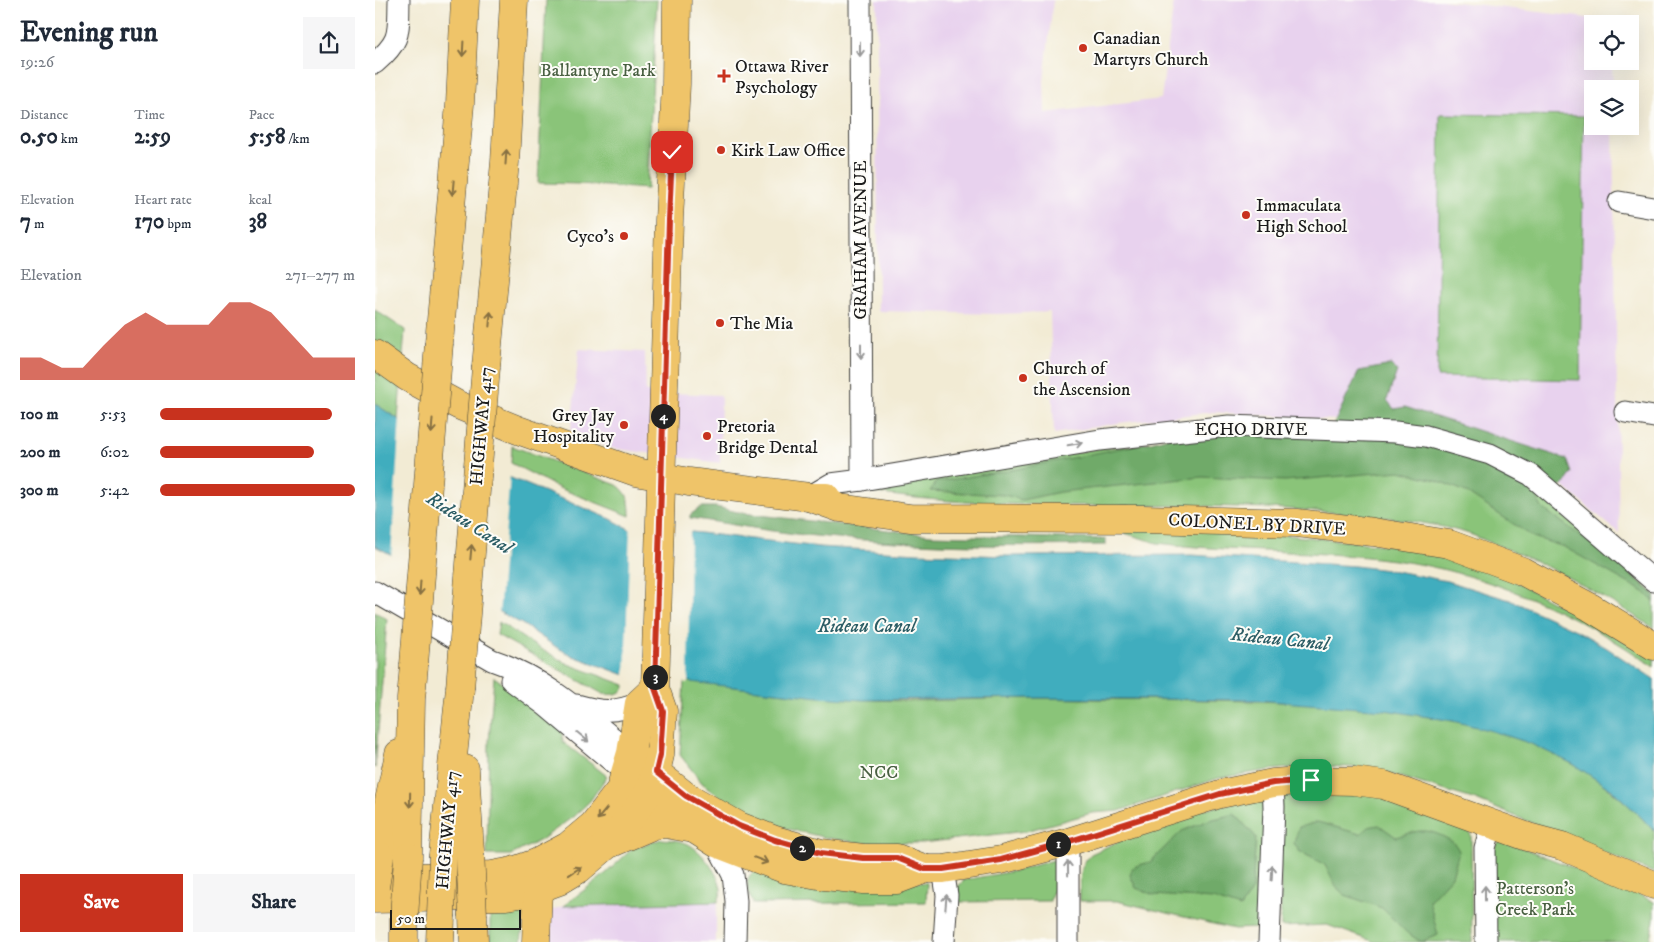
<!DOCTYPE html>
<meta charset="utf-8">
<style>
:root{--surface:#fff;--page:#f6f6f7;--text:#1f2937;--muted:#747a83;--accent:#c8321e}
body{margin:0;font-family:"IM FELL DW Pica",serif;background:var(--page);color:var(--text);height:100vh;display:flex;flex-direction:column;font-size:19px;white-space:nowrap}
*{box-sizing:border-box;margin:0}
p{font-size:16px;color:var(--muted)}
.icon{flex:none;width:28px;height:28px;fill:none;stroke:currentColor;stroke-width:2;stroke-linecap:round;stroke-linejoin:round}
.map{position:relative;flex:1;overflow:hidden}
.details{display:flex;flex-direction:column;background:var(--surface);width:375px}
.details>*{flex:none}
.tools{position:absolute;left:1209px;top:15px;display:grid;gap:10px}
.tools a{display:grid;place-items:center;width:55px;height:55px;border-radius:0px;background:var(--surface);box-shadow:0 5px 20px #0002;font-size:25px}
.scale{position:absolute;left:15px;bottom:12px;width:131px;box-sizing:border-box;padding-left:5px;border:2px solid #1c1c1c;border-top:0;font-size:14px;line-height:18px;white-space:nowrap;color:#1c1c1c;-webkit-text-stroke:4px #fdfcf7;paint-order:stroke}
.pin{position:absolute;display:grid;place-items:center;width:42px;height:42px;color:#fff;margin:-21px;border-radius:10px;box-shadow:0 2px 8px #0006}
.km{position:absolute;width:25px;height:25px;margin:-12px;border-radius:50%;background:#222;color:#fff;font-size:14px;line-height:25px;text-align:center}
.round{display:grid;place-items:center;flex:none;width:52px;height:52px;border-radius:0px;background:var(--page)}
.overview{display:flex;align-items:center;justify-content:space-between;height:85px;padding:0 20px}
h1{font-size:28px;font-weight:800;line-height:38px}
.metrics{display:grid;grid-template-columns:repeat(3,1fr);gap:8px;height:85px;padding:5px 20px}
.metrics div{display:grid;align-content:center}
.metrics b{font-size:21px;font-weight:800}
.metrics small{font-size:14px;font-weight:400}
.metrics p{font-size:14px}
.chart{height:140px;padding:10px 20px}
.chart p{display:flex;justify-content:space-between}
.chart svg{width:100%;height:90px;margin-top:5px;fill:var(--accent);opacity:.7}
.button{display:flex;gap:10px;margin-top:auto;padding:10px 20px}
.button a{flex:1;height:58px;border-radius:0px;background:var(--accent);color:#fff;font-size:20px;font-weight:800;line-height:58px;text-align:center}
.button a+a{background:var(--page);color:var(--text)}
ul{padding:0 20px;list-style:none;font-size:16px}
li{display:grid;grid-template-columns:80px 60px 1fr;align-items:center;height:38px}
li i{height:12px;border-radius:6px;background:var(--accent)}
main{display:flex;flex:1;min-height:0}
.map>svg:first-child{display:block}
.built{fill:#e8d2ee}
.green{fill:#8ac479;stroke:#53704a}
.forest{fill:#6faa69;stroke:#466342}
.water{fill:#40adbe;stroke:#2e646d}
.pier{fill:#f2ebd4}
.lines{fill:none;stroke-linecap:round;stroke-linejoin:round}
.minor-casing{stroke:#3c3b38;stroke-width:23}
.major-casing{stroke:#3c3b38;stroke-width:29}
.highway-casing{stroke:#3c3b38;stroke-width:29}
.minor{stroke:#fff;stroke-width:21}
.major{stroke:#efc469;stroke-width:28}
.highway{stroke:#efc469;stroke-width:28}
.highway-bridge-casing{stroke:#3c3b38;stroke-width:29;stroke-linecap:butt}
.highway-bridge{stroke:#efc469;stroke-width:28}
.oneway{stroke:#867042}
.oneway2{stroke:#999}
.route-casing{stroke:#fff;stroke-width:10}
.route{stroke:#c8321e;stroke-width:6}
.poi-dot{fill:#c8321e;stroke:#fdfcf7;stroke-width:2}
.labels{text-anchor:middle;stroke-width:4;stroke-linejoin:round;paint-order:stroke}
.poi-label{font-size:18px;fill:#1c1c1c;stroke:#fdfcf7;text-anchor:start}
.park-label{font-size:18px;fill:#485f41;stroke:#fdfcf7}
.street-label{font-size:18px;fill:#1c1c1c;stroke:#fdfcf7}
.water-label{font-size:19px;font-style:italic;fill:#2c5d65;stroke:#fdfcf7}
</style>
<main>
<section class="details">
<div class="overview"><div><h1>Evening run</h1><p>19:26</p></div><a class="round"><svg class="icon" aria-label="share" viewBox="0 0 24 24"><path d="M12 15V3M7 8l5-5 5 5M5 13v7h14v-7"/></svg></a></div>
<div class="metrics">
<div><p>Distance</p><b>0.50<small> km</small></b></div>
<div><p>Time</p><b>2:59</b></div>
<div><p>Pace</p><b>5:58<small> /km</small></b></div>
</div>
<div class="metrics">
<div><p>Elevation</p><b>7<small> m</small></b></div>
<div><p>Heart rate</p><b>170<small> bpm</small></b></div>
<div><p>kcal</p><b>38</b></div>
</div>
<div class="chart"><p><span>Elevation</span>271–277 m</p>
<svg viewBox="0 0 160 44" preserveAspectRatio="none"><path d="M0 44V33L10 33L20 38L30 38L40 27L50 17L60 11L70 17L80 17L90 17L100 6L110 6L120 11L130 22L140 33L150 33L160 33V44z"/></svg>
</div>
<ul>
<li><b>100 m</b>5:53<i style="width:88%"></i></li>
<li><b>200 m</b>6:02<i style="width:79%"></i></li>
<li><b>300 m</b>5:42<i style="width:100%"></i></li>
</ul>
<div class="button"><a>Save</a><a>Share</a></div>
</section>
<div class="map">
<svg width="1279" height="942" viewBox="0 0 1279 942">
<rect width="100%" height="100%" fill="#fdfcf7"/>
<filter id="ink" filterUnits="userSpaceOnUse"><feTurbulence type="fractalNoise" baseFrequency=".02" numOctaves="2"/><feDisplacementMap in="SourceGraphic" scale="10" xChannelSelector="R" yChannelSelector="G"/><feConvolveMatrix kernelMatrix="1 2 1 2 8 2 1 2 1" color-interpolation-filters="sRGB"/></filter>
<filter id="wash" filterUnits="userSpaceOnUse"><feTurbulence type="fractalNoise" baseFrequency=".0096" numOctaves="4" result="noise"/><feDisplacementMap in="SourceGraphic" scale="20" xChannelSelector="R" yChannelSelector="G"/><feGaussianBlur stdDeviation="1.12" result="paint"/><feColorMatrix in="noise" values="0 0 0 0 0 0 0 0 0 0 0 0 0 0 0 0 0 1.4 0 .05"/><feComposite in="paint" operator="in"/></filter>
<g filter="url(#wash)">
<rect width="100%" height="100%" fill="#f2ebd4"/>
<g class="built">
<polygon points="502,0 678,0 669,81 670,113 786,99 799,0 1066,0 1237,21 1237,24 1218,24 1218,61 1237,61 1238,89 1218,89 1218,126 1238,126 1244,533 1154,458 1038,425 838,412 743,423 679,434 675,312 621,314 503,311"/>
<polygon points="204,349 270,352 271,392 346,395 345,463 236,448 196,430"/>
<polygon points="343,902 341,915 341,942 170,942 170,913 188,906"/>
</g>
<g class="green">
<polygon points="171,0 282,0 272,189 205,184 163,183"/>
<polygon points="1065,114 1209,116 1205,380 1062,377"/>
<polygon points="0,310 30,330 23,419 0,404"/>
<path d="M810 439 1149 483 1279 593V628C1228 596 1176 565 1119 544 1109 540 1099 535 1088 532 1042 519 991 515 942 511 791 499 637 515 487 491L721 449Z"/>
<path d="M137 446 242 485C254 493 255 503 255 516L184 488 136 463Z"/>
<path d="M749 528 860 530 1050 549 1115 568 1279 657V667C1203 613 1112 573 1019 560 941 550 861 553 782 543L749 533Z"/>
<polygon points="0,612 12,619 0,768"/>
<path d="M124 622 154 642 193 664 250 685V688C244 695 237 695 228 694L122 635Z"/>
<polygon points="119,677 142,693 187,730 188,742 232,776 215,801 199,816 166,840 136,855 112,855 114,742"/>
<path d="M309 680C382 690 455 700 530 701 574 701 617 698 661 698 676 698 691 699 707 699 749 700 791 699 833 700 939 702 1051 705 1152 742 1200 760 1245 793 1279 831V873L1101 800 1009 772 978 767 935 766 894 770 844 778 744 811 717 813 651 831 547 843H488L452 838 401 826 368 812 344 796 327 783 305 755Z"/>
<polygon points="989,791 1088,823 1096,835 1097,942 1000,942 952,925 906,927 905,799 911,793"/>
<path d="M889 797 892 802 884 928 859 929 742 901H705C705 885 703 865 716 854L803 814Z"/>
<path d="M287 839C296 840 305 840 313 844 326 850 346 876 346 891 346 894 344 898 343 902L188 906 228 876 258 848Z"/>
<polygon points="1128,840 1255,890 1279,902 1279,920 1274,942 1117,942 1118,854 1121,845"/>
<polygon points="679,860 682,862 684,869 675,901 584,902 581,889 589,880 640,871"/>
<path d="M382 870 552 883 551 902 379 904C372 893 367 876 382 870Z"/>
<polygon points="115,912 144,912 149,915 146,942 115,942"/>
</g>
<g class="forest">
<polygon points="1016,365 1022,371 1012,400 1019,409 1030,407 1192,459 1197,473 1188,486 1157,488 1167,508 1238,559 1279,595 1279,602 1269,592 1189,547 1158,537 1089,491 1061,480 1025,471 910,481 827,477 685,492 647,500 629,495 555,491 561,482 641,469 776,442 814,431 954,434 984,371"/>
<path d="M326 507H341L367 513 556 535 731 539V545C627 547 523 545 420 534 385 530 350 523 315 518V515Z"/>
<polygon points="860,814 881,837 877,890 865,908 838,899 779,895 761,888 755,875 758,867 775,862 807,831 834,820"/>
<path d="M943 822 985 834 993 827 1004 825 1021 837C1042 831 1049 827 1069 837 1077 841 1080 843 1084 851L1077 876 1054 901 1063 935 1046 942 1031 932 1007 908 970 895 961 887 950 865 924 851 919 843 924 827Z"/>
</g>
<polygon class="water" points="0,404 23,419 131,476 236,519 256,530 317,532 445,547 543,553 633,556 817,555 980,566 1021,571 1072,581 1135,600 1203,631 1232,648 1279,679 1279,831 1266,817 1237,790 1198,764 1154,743 1117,731 1078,721 1010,710 881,700 663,698 488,700 444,697 247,674 198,656 181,647 147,624 0,546"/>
<g class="pier">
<polygon points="25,417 135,475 124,615 16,558"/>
<polygon points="255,526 315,529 313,683 250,677"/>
</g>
</g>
<g filter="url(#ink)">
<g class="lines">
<g class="minor-casing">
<g id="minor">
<polyline points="485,0 487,480"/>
<path d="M0 63C27 40 23 33 24 0"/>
<polyline points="1244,202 1279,208"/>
<polyline points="1250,412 1279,417"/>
<polyline points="434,497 456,484 487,480 725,440 854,426 1020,432 1051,436 1115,454 1156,475 1279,581"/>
<path d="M0 592 117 660C171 678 213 718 256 753"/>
<polyline points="136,680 170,705 251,773"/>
<path d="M202 705C227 712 240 713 264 703"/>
<polyline points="693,842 693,942"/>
<polyline points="341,843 358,875 361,901 360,942"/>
<polyline points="568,869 572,895 569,942"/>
<polyline points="894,942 899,807 898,783"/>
<polyline points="1111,942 1110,848 1117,823"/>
</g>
</g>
<g class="major-casing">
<g id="major">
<polyline points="0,354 32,377 83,405 143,430 261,472 314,482 434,497 451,497"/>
<polyline points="434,497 465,508 535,518 768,519 922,523 998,532 1074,544 1147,571 1215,607 1279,646"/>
<polyline points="268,762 311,796 364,826 400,840 446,853 488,858 522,858 551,869"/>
<polyline points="251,773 319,829 341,843 409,869 449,876 489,880 522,880 551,869 568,869 626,860 693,842 845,794 898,783 936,780 979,781 1009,785 1153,837 1187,846 1279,885"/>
<polyline points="237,843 279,825 291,824 319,829"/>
<polyline points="0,878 117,875 138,871 161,863 193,846 218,825 245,790 256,753 264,703 280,688"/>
<polyline points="0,899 131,896 151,893 184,881 204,869 232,845 258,814 274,792 281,772 285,755 288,711 280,688 294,220 301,84 302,0"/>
<polyline points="161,942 163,889"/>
</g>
</g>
<g class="highway-casing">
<g id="highway">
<polyline points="64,343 85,104 90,0"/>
<polyline points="111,367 130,162 139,0"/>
<polyline points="90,769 95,852"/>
<polyline points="68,855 85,688"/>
<polyline points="5,856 12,810 24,754"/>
<polyline points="33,857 36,699 39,665"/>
<polyline points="98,916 99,942"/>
<polyline points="29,942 29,918"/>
<polyline points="65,942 66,917"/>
</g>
</g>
<use href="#minor" class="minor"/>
<use href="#major" class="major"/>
<use href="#highway" class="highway"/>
<g class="highway-bridge-casing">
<g id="highway-bridge">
<polyline points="39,665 64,343"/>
<polyline points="85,688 111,367"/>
<polyline points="95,852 98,916"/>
<polyline points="0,887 5,856"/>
<polyline points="66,917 68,855"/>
<polyline points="29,918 33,857"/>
</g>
</g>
<use href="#highway-bridge" class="highway-bridge"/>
</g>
<defs><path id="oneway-shaft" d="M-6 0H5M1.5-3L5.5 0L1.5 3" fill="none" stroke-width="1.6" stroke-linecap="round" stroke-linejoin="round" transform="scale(1.25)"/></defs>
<g class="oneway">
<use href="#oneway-shaft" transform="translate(88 49) rotate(93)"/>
<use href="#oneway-shaft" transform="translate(131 157) rotate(-86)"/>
<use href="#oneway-shaft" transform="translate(78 188) rotate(95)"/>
<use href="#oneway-shaft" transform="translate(115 319) rotate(-85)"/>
<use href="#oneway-shaft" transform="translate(57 426) rotate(94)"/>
<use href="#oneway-shaft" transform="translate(96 552) rotate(-85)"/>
<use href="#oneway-shaft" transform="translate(45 588) rotate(94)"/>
<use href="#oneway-shaft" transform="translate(35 800) rotate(91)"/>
<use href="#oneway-shaft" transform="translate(227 814) rotate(130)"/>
<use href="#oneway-shaft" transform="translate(386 860) rotate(21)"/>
<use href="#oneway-shaft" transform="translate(200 871) rotate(-34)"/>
</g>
<g class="oneway2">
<use href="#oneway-shaft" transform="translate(485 49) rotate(90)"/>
<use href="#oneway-shaft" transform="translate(486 351) rotate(90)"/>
<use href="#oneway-shaft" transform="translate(700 444) rotate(-10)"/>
<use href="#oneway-shaft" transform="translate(208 737) rotate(40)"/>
<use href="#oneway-shaft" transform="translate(693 868) rotate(-91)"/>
<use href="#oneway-shaft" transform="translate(897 873) rotate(-87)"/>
<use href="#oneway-shaft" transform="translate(1110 893) rotate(-90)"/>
<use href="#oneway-shaft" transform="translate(571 902) rotate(-85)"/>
</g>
</g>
<g class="lines" filter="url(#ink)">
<g class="route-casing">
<polyline id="route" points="297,152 294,220 280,688 288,711 285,755 281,772 311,796 364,826 400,840 446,853 488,858 522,858 550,869 568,869 626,860 692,842 845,794 898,783 936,780"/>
</g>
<use href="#route" class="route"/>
</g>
<g class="poi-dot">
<circle cx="708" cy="48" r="5"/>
<path d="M346.5 68.5h5v5h5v5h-5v5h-5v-5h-5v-5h5z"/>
<circle cx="346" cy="150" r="5"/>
<circle cx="871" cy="215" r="5"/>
<circle cx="249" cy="236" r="5"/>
<circle cx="345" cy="323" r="5"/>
<circle cx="648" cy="378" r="5"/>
<circle cx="249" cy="425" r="5"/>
<circle cx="332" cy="436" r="5"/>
</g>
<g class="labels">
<g class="poi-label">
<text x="718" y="44">Canadian<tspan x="718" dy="21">Martyrs Church</tspan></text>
<text x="360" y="72">Ottawa River<tspan x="360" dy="21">Psychology</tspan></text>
<text x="356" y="156">Kirk Law Office</text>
<text x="881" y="211">Immaculata<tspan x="881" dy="21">High School</tspan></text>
<text x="239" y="242" text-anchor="end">Cyco’s</text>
<text x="355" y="329">The Mia</text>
<text x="658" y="374">Church of<tspan x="658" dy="21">the Ascension</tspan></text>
<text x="239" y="421" text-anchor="end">Grey Jay<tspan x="239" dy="21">Hospitality</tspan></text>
<text x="342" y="432">Pretoria<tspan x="342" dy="21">Bridge Dental</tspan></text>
</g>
<g class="park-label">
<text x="223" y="76">Ballantyne Park</text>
<text x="504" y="778">NCC</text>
<text x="1160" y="894">Patterson's<tspan x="1160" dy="21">Creek Park</tspan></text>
</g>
<g class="street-label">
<text transform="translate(485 240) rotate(-90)" y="6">GRAHAM AVENUE</text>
<text transform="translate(106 426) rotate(-85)" y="6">HIGHWAY 417</text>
<text x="876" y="435">ECHO DRIVE</text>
<text transform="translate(882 524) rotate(3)" y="6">COLONEL BY DRIVE</text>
<text transform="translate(72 830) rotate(-85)" y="6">HIGHWAY 417</text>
</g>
<g class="water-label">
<text transform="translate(95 522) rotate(33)" y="7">Rideau Canal</text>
<text x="492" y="632">Rideau Canal</text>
<text transform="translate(905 638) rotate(6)" y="7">Rideau Canal</text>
</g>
</g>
</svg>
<div class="tools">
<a><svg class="icon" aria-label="locate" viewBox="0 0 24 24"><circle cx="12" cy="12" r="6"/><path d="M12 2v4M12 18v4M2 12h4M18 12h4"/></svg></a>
<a><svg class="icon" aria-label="layers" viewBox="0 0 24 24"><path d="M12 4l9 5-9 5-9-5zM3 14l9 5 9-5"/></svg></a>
</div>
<div class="scale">50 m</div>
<div class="pin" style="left:936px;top:780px;background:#1e9e55"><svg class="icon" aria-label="arrive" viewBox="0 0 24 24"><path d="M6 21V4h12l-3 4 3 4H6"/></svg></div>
<div class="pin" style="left:297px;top:152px;background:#d93025"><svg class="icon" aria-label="check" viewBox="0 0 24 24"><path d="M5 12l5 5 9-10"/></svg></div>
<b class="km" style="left:683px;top:844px">1</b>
<b class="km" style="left:427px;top:848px">2</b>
<b class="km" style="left:280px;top:677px">3</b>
<b class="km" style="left:288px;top:416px">4</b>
</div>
</main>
